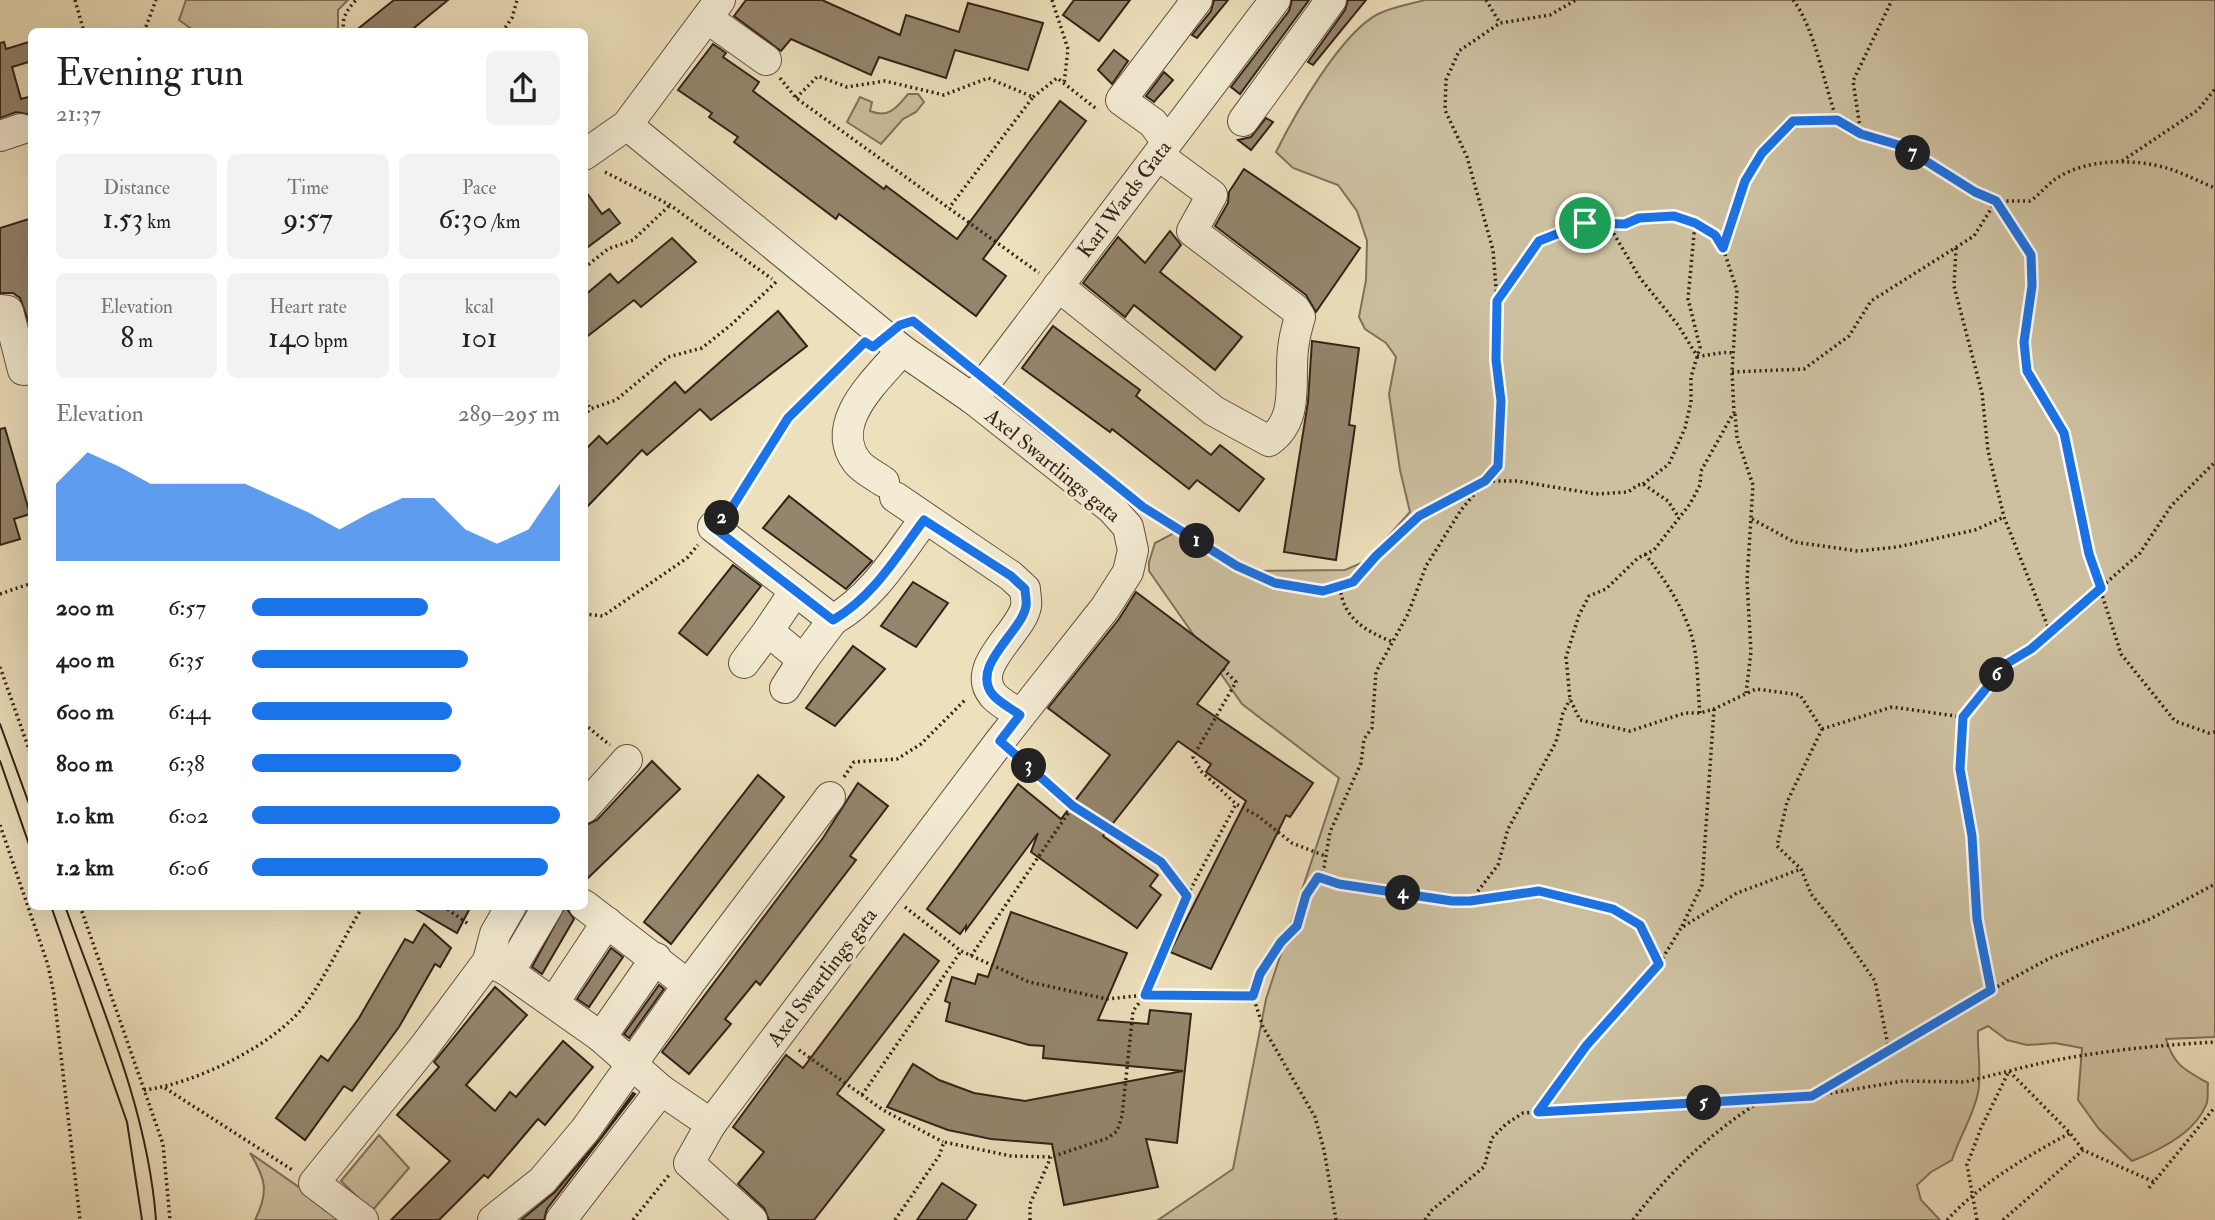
<!DOCTYPE html>
<meta charset="utf-8">
<style>
:root{--surface:#fff;--page:#f2f2f2;--text:#202124;--muted:#757577;--accent:#1a73e8}
body{margin:0;font-family:"IM FELL Double Pica",serif;background:var(--page);color:var(--text);height:100vh;display:flex;flex-direction:column;font-size:26px;white-space:nowrap}
*{box-sizing:border-box;margin:0}
p{font-size:23px;color:var(--muted)}
.icon{flex:none;width:38px;height:38px;fill:none;stroke:currentColor;stroke-width:2;stroke-linecap:round;stroke-linejoin:round}
.map{position:relative;flex:1;overflow:hidden}
.panel{position:absolute;left:28px;top:28px;width:560px;height:882px;display:flex;flex-direction:column;background:var(--surface);border-radius:10px;box-shadow:0 7px 28px #0002}
.panel>*{flex:none}
.pin{position:absolute;display:grid;place-items:center;width:60px;height:60px;color:#fff;margin:-30px;border:4px solid #fff;border-radius:50%;box-shadow:0 2px 7px #0007}
.km{position:absolute;width:35px;height:35px;margin:-18px;border-radius:50%;background:#222;color:#fff;font-size:19px;line-height:35px;text-align:center}
.round{display:grid;place-items:center;flex:none;width:74px;height:74px;border-radius:10px;background:var(--page)}
.summary{display:flex;align-items:center;justify-content:space-between;height:119px;padding:0 28px}
h1{font-size:38px;font-weight:600;line-height:52px}
.figures{display:grid;grid-template-columns:repeat(3,1fr);gap:10px;height:119px;padding:7px 28px}
.figures div{display:grid;align-content:center;border-radius:10px;background:var(--page);text-align:center}
.figures b{font-size:30px;font-weight:600}
.figures small{font-size:19px;font-weight:400}
.figures p{font-size:19px}
.chart{height:196px;padding:14px 28px}
.chart p{display:flex;justify-content:space-between}
.chart svg{width:100%;height:126px;margin-top:7px;fill:var(--accent);opacity:.7}
ul{padding:0 28px;list-style:none;font-size:23px}
li{display:grid;grid-template-columns:112px 84px 1fr;align-items:center;height:52px}
li i{height:18px;border-radius:9px;background:var(--accent)}
.map>svg:first-child{display:block}
.green{fill:#cdc0a0;stroke:#80715c;stroke-width:2}
.building{fill:#94856d;stroke:#332217;stroke-width:2}
.lines{fill:none;stroke-linecap:round;stroke-linejoin:round}
.minor-casing{stroke:#625240;stroke-width:32}
.path{stroke:#332217;stroke-width:3.5;stroke-dasharray:2 3.5;stroke-linecap:butt}
.minor{stroke:#f3ebd3;stroke-width:30}
.tram{stroke:#332217;stroke-width:2}
.route-casing{stroke:#fff;stroke-width:14}
.route{stroke:#1a73e8;stroke-width:9}
.labels{text-anchor:middle;stroke-width:6;stroke-linejoin:round;paint-order:stroke}
.street-label{font-size:21px;fill:#332217;stroke:#f3ebd3}
</style>
<div class="map">
<svg width="2215" height="1220" viewBox="0 0 2215 1220">
<rect width="100%" height="100%" fill="#ede0bc"/>
<filter id="stains"><feTurbulence type="fractalNoise" baseFrequency=".00286" numOctaves="4"/><feColorMatrix values="0 0 0 0 .2 0 0 0 0 .09 0 0 0 0 .02 0 0 0 .5 -.17"/></filter>
<radialGradient id="worn" r=".72"><stop offset=".6" stop-color="#630" stop-opacity="0"/><stop offset="1" stop-color="#630" stop-opacity=".3"/></radialGradient>
<g class="green">
<polygon points="186,0 348,0 338,10 338,32 189,31 190,28 179,20"/>
<path d="M1425 0H2215V1037L2166 1039C2174 1066 2185 1070 2208 1083 2207 1090 2209 1100 2206 1105 2195 1133 2158 1151 2132 1161L2099 1129 2078 1100 2082 1048 2055 1043 2027 1045 2007 1040 1988 1026 1978 1031C1977 1050 1982 1074 1978 1093 1973 1117 1959 1137 1952 1160L1931 1172 1917 1185 1921 1200 1940 1220H1158L1233 1169 1266 999 1339 778 1242 704 1149 571V562L1155 543 1174 533 1257 571 1345 570 1366 561 1410 512 1400 470 1389 394 1396 357 1386 343 1365 329 1359 317 1366 280 1367 241 1357 211 1338 185 1293 168 1276 152C1295 114 1341 33 1378 14 1392 7 1410 4 1425 0Z"/>
<path d="M908 94H918L924 102 916 112 903 119 881 144 847 122 860 97 872 102 870 111C889 119 897 107 908 94Z"/>
<polygon points="379,1135 409,1168 372,1211 341,1181"/>
<path d="M250 1153 346 1220H255C269 1192 266 1179 250 1153Z"/>
</g>
<g class="building">
<polygon points="394,0 448,0 409,32 354,32"/>
<polygon points="746,0 822,0 900,35 906,15 959,32 968,3 1043,23 1028,70 955,50 946,78 879,57 871,75 791,39 781,51 734,16"/>
<polygon points="1074,0 1130,0 1099,41 1063,15"/>
<polygon points="1214,0 1228,0 1197,38 1192,35 1211,11"/>
<polygon points="1292,0 1309,0 1240,94 1231,87 1289,11"/>
<polygon points="1348,0 1366,0 1313,65 1308,62 1345,10"/>
<polygon points="32,41 32,61 12,67 21,99 32,96 32,115 16,112 0,118 0,43 4,42 6,49"/>
<polygon points="713,44 726,53 723,57 759,82 753,91 884,189 886,186 957,239 1060,101 1086,121 983,259 1006,276 976,316 839,214 836,219 734,142 738,137 709,117 712,113 678,90"/>
<polygon points="1114,50 1128,61 1112,84 1098,70"/>
<polygon points="1164,72 1173,80 1154,102 1146,96"/>
<polygon points="1266,118 1273,122 1251,150 1238,140 1251,137"/>
<polygon points="1244,169 1360,248 1316,312 1306,295 1215,226 1228,203 1229,192"/>
<polygon points="584,189 602,214 609,209 620,223 584,250"/>
<polygon points="32,218 32,332 20,298 13,293 0,293 0,228"/>
<polygon points="1170,231 1181,245 1160,272 1242,337 1215,370 1134,305 1125,317 1083,283 1118,237 1145,263"/>
<polygon points="672,238 696,262 641,307 634,300 584,339 584,296 610,274 618,283"/>
<polygon points="778,311 807,346 711,420 700,409 647,455 642,450 584,510 584,451 599,436 607,444 675,382 685,393"/>
<polygon points="1053,326 1140,390 1136,396 1211,455 1220,445 1264,479 1239,511 1197,480 1189,489 1112,429 1110,432 1022,368"/>
<polygon points="1312,341 1359,348 1349,425 1355,426 1336,560 1284,552 1308,402"/>
<polygon points="5,428 30,514 14,519 20,539 0,545 0,429"/>
<polygon points="789,496 872,561 846,589 763,528"/>
<polygon points="733,565 761,586 707,655 679,633"/>
<polygon points="913,582 948,603 916,647 881,626"/>
<polygon points="1136,592 1229,662 1197,704 1313,783 1290,817 1286,815 1211,969 1170,952 1246,801 1206,772 1211,764 1178,741 1103,836 1158,875 1150,886 1161,895 1137,928 1031,852 1038,833 966,930 966,926 960,934 927,909 1018,784 1061,819 1110,755 1048,708 1119,619"/>
<polygon points="853,646 885,669 835,726 806,708"/>
<polygon points="652,761 680,789 584,882 584,826 597,820"/>
<polygon points="758,775 784,797 671,944 644,922"/>
<polygon points="858,783 888,806 850,856 856,860 760,985 756,981 725,1019 731,1024 689,1074 662,1052 823,838"/>
<polygon points="410,906 471,906 457,933"/>
<polygon points="565,906 574,919 542,974 532,967"/>
<polygon points="1011,912 1127,953 1098,1020 1148,1024 1150,1010 1191,1014 1177,1143 1146,1139 1158,1187 1064,1205 1052,1144 991,1139 948,1130 887,1107 913,1064 939,1080 974,1093 1025,1101 1183,1071 1043,1058 1044,1046 1029,1045 946,1021 950,1003 945,1001 952,977 975,984 978,974 988,977"/>
<polygon points="424,924 451,948 440,967 435,964 399,1027 352,1091 344,1086 305,1140 276,1118 321,1056 328,1061 359,1018 405,939 413,943"/>
<polygon points="904,934 939,961 837,1094 884,1130 814,1220 769,1220 764,1208 738,1184 764,1152 733,1127 786,1055 803,1068"/>
<polygon points="611,948 623,957 589,1007 577,999"/>
<polygon points="659,985 664,989 629,1038 624,1034"/>
<polygon points="495,987 527,1015 466,1085 495,1111 510,1092 516,1097 563,1041 593,1067 545,1125 538,1119 488,1178 484,1175 439,1220 391,1220 450,1161 397,1115 439,1067 434,1062"/>
<polygon points="633,1093 635,1094 547,1209 544,1220 521,1220 555,1192 599,1140"/>
<polygon points="942,1183 976,1205 966,1220 917,1220"/>
</g>
<g class="lines">
<g class="minor-casing">
<g id="minor">
<polyline points="707,18 766,60"/>
<polyline points="1243,121 1331,0"/>
<polyline points="627,125 902,350 973,399 1112,509 1128,527 1133,550 1128,572 1105,608 1000,741 711,1124 689,1163 752,1220"/>
<polyline points="0,136 21,129"/>
<polyline points="1167,142 1153,123 1121,100 1197,0"/>
<polyline points="584,155 627,125 720,0"/>
<path d="M1058 286 1214 411 1269 441C1300 419 1289 382 1293 349 1294 338 1297 327 1300 317L1295 309 1192 231 1212 195 1158 155"/>
<polyline points="0,310 8,311 23,370 32,369"/>
<polyline points="973,399 1275,0"/>
<path d="M884 482C876 476 863 470 857 462 827 422 877 380 902 350"/>
<path d="M895 497 1011 576 1025 589C1025 594 1027 601 1026 606 1022 632 969 666 993 695 1000 703 1012 709 1020 715"/>
<path d="M713 527 833 620C873 597 897 556 924 520"/>
<polyline points="768,631 795,591"/>
<polyline points="744,663 768,631 803,660 833,620"/>
<polyline points="785,688 803,660"/>
<polyline points="584,808 627,760"/>
<polyline points="548,906 509,972 601,1037 661,1090 711,1124"/>
<polyline points="506,970 488,961 495,934 511,906"/>
<polyline points="688,985 830,797"/>
<polyline points="554,1002 607,922"/>
<polyline points="601,1037 656,958"/>
<polyline points="363,1220 314,1183 424,1047 488,961"/>
<polyline points="493,1220 542,1181 585,1130 688,985 584,905"/>
<polyline points="561,1220 661,1090"/>
</g>
</g>
<g class="path">
<polyline points="75,0 84,32"/>
<polyline points="1052,0 1068,49 1064,84"/>
<polyline points="1486,0 1500,23 1550,15 1576,0"/>
<path d="M1793 0C1815 28 1824 85 1837 120"/>
<polyline points="144,32 156,0"/>
<path d="M344 32C341 18 347 10 356 0"/>
<polyline points="502,32 512,18 517,0"/>
<polyline points="780,78 796,98 1039,273"/>
<polyline points="1033,97 1057,78 1098,110"/>
<polyline points="796,98 818,76 847,87 885,81 944,95 988,78 1033,97 949,208"/>
<polyline points="1861,134 1853,81 1892,0"/>
<polyline points="2122,161 2198,110 2215,89"/>
<polyline points="605,172 670,205 772,279"/>
<path d="M1608 224 1640 278 1678 325 1697 356C1710 356 1720 351 1733 353"/>
<polyline points="1956,248 1954,286 1982,393 1988,451 2004,517 2050,632"/>
<polyline points="584,268 608,249 633,240 670,205"/>
<polyline points="1498,300 1539,241 1585,223 1625,224 1639,218 1674,216 1695,223 1715,235 1723,248"/>
<polyline points="908,323 913,321 941,344"/>
<polyline points="1732,372 1804,369 1849,336 1871,301 1974,236 1996,201 2031,255 2032,286 2024,342 2027,371 2064,433 2089,554 2121,654 2175,721 2209,733 2215,732"/>
<polyline points="584,395 590,409"/>
<polyline points="1735,414 1737,438 1753,485 1747,581 1751,652 1746,693"/>
<polyline points="584,416 590,409 616,400 668,357 702,348 732,324 776,282"/>
<polyline points="1643,484 1669,464 1685,428 1691,402 1691,377 1700,347 1688,299 1695,223"/>
<polyline points="731,508 787,419 858,348"/>
<polyline points="1149,511 1237,566 1275,583 1323,591 1353,582 1376,556 1419,516 1485,481 1517,481 1596,494 1628,492 1638,485 1643,484 1668,501 1679,518"/>
<polyline points="1752,519 1794,542 1858,551 1897,547 1975,530 2004,517"/>
<path d="M1645 554C1662 576 1678 599 1688 625 1699 652 1697 685 1700 713"/>
<path d="M1340 587C1343 618 1365 631 1393 642"/>
<polyline points="0,594 32,583"/>
<polyline points="584,614 603,616 687,558 698,545"/>
<polyline points="0,667 32,758"/>
<polyline points="1223,669 1236,682 1193,757 1201,771 1236,804"/>
<polyline points="584,724 610,745"/>
<polyline points="1822,729 1892,707 1963,717"/>
<polyline points="1020,758 1073,806 1161,862 1187,896"/>
<polyline points="844,777 854,762 897,759 921,744 966,699"/>
<polyline points="0,825 48,965 54,995 80,1220"/>
<polyline points="1318,877 1339,884 1452,901 1470,901 1539,891 1613,909 1640,925 1659,964"/>
<polyline points="1471,900 1498,865 1508,829 1556,742 1563,713 1570,699"/>
<polyline points="80,906 163,1144 170,1220"/>
<polyline points="443,906 470,925"/>
<polyline points="905,907 961,951 1029,982 1107,999 1145,995 1253,996"/>
<polyline points="1682,926 1702,885 1714,709"/>
<polyline points="971,956 1073,806"/>
<polyline points="1991,990 1977,919 1972,836 1960,769 1963,717 2006,664 2031,649 2140,553 2171,506 2215,462"/>
<polyline points="799,1050 883,1110 943,1142"/>
<path d="M1889 1050 1875 981 1836 925 1811 894 1801 869 1777 846 1787 802 1822 729 1800 695 1756 689 1714 709 1700 713H1685L1630 731 1580 720 1570 699 1566 657 1579 615 1589 596 1606 589 1638 558 1654 550 1690 504 1700 485 1701 471 1734 412 1732 372 1737 290 1723 248 1745 181 1762 153 1793 121 1837 120 1861 134 1902 146 1975 192 1996 201H2030C2039 195 2046 186 2054 180 2085 158 2135 158 2170 169 2185 174 2200 182 2215 188"/>
<polyline points="165,1088 294,1171"/>
<path d="M144 1090C195 1084 281 1043 309 999 329 970 344 937 363 906"/>
<polyline points="862,1095 961,951"/>
<polyline points="1814,1096 1903,1081 1965,1082 2009,1071 2070,1133 2083,1150"/>
<polyline points="1538,1112 1586,1046 1659,964 1681,928 1737,893 1801,869"/>
<polyline points="2149,1188 2215,1107"/>
<polyline points="633,1220 669,1175"/>
<polyline points="895,1220 939,1156 944,1142 1011,1156 1051,1157 1108,1138 1117,1131 1122,1116 1133,1011 1145,995 1187,896 1236,804 1258,816 1292,843 1325,856"/>
<polyline points="1030,1220 1030,1204 1051,1157"/>
<polyline points="1336,1220 1324,1150 1315,1117 1263,1027 1253,996 1260,974 1281,942 1297,926 1306,896 1324,867 1330,832 1361,763 1364,739 1372,728 1376,672 1408,614 1426,566 1461,510 1498,466 1501,401 1496,360 1497,301 1493,250 1467,157 1445,110 1446,80 1459,51 1500,23"/>
<polyline points="1425,1220 1432,1210 1484,1167 1492,1138 1506,1124 1523,1113 1812,1096 1991,990 2050,958 2150,919 2215,884"/>
<path d="M1633 1220C1669 1172 1710 1133 1761 1101"/>
<path d="M1947 1220C1981 1183 2026 1157 2070 1133"/>
<path d="M1977 1220 1967 1165 1981 1128 2009 1071C2076 1053 2146 1046 2215 1042"/>
<polyline points="2003,1220 2083,1150 2154,1182"/>
</g>
<use href="#minor" class="minor"/>
<g class="tram">
<polyline points="0,724 32,812"/>
<polyline points="0,761 32,853"/>
<polyline points="51,906 127,1122 142,1220"/>
<path d="M65 906C102 1008 148 1111 156 1220"/>
</g>
</g>
<g class="lines">
<g class="route-casing">
<path id="route" d="M1837 120 1861 134 1902 146 1975 192 1996 201 2031 255 2032 286 2024 342 2027 371 2064 433 2089 554 2101 588 2031 649 2006 664 1963 717 1960 769 1972 836 1977 919 1991 990 1812 1096 1538 1112 1586 1046 1659 964 1640 925 1613 909 1539 891 1470 901H1452L1339 884 1318 877 1306 895 1297 926 1281 942 1260 974 1253 996 1145 995 1187 896 1161 862 1073 806 1000 741 1020 715C1012 709 1000 703 993 695 969 666 1022 632 1026 606 1027 601 1025 594 1025 589L1011 576 924 520C897 556 873 597 833 620L713 527 731 509 788 418 865 342 873 347 900 325 913 321 1143 507 1237 566 1275 583 1323 591 1353 582 1376 556 1419 516 1485 481 1498 466 1501 401 1496 360 1497 301 1539 241 1585 223 1625 224 1639 218 1674 216 1695 223 1715 235 1723 248 1745 181 1762 153 1793 121Z"/>
</g>
<use href="#route" class="route"/>
</g>
<g class="labels">
<g class="street-label">
<text transform="translate(1124 199) rotate(-53)" y="7">Karl Wards Gata</text>
<text transform="translate(1053 465) rotate(39)" y="7">Axel Swartlings gata</text>
<text transform="translate(822 977) rotate(-53)" y="7">Axel Swartlings gata</text>
</g>
</g>
<rect width="100%" height="100%" filter="url(#stains)"/>
<rect width="100%" height="100%" fill="url(#worn)"/>
</svg>
<div class="pin" style="left:1585px;top:223px;background:#1e9e55"><svg class="icon" aria-label="arrive" viewBox="0 0 24 24"><path d="M6 21V4h12l-3 4 3 4H6"/></svg></div>
<b class="km" style="left:1197px;top:541px">1</b>
<b class="km" style="left:722px;top:518px">2</b>
<b class="km" style="left:1029px;top:766px">3</b>
<b class="km" style="left:1403px;top:893px">4</b>
<b class="km" style="left:1704px;top:1103px">5</b>
<b class="km" style="left:1997px;top:675px">6</b>
<b class="km" style="left:1913px;top:153px">7</b>
<section class="panel">
<div class="summary"><div><h1>Evening run</h1><p>21:37</p></div><a class="round"><svg class="icon" aria-label="share" viewBox="0 0 24 24"><path d="M12 15V3M7 8l5-5 5 5M5 13v7h14v-7"/></svg></a></div>
<div class="figures">
<div><p>Distance</p><b>1.53<small> km</small></b></div>
<div><p>Time</p><b>9:57</b></div>
<div><p>Pace</p><b>6:30<small> /km</small></b></div>
</div>
<div class="figures">
<div><p>Elevation</p><b>8<small> m</small></b></div>
<div><p>Heart rate</p><b>140<small> bpm</small></b></div>
<div><p>kcal</p><b>101</b></div>
</div>
<div class="chart"><p><span>Elevation</span>289–295 m</p>
<svg viewBox="0 0 160 44" preserveAspectRatio="none"><path d="M0 44V17L10 6L20 11L30 17L40 17L50 17L60 17L70 22L80 27L90 33L100 27L110 22L120 22L130 33L140 38L150 33L160 17V44z"/></svg>
</div>
<ul>
<li><b>200 m</b>6:57<i style="width:57%"></i></li>
<li><b>400 m</b>6:35<i style="width:70%"></i></li>
<li><b>600 m</b>6:44<i style="width:65%"></i></li>
<li><b>800 m</b>6:38<i style="width:68%"></i></li>
<li><b>1.0 km</b>6:02<i style="width:100%"></i></li>
<li><b>1.2 km</b>6:06<i style="width:96%"></i></li>
</ul>
</section>
</div>
